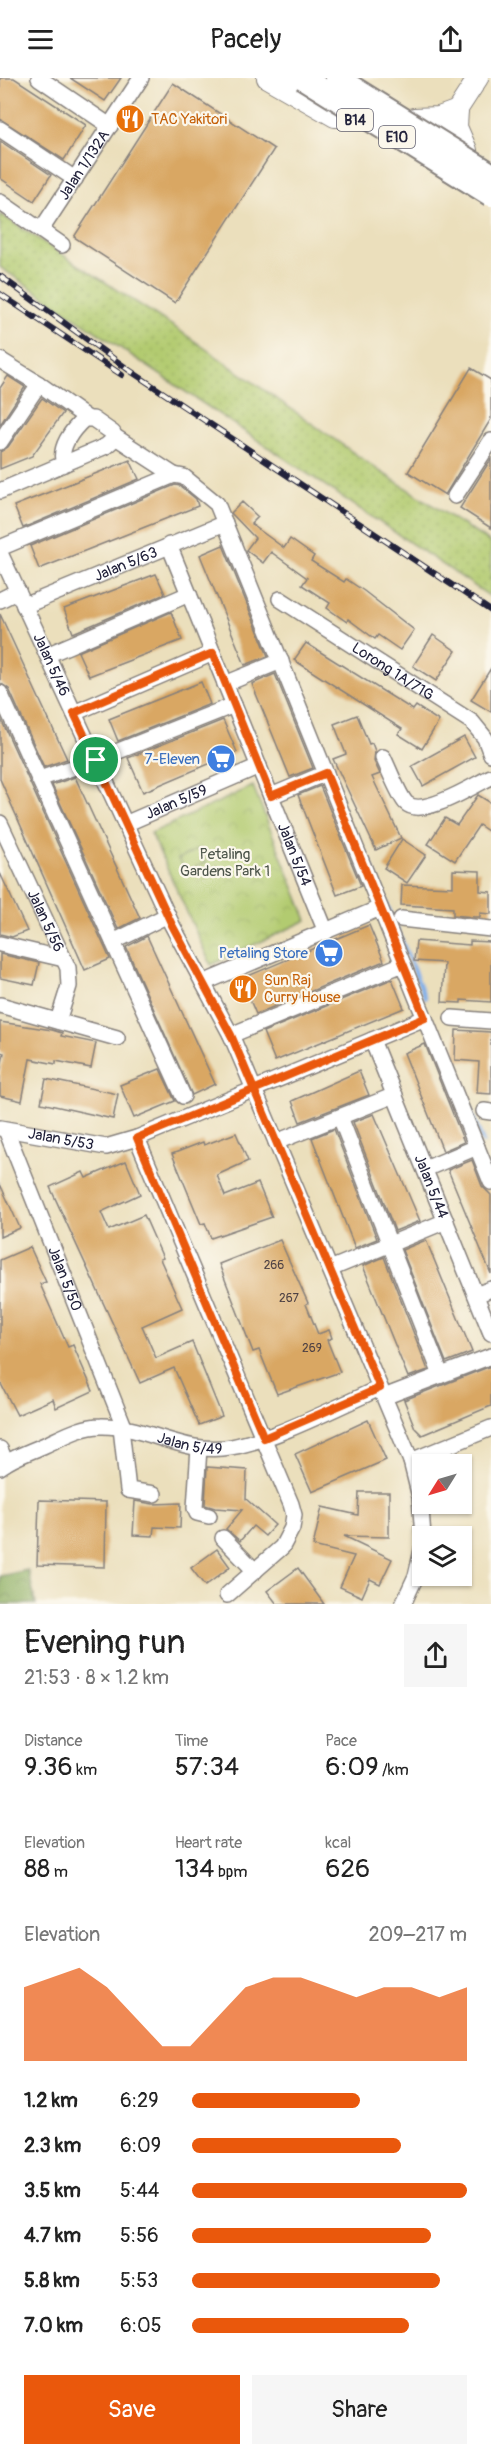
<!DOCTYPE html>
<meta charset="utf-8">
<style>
:root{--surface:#fff;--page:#f6f6f6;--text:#222;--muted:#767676;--accent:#ea580c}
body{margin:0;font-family:Pangolin,sans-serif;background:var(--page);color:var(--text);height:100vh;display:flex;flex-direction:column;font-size:22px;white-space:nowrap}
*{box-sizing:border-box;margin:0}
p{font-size:20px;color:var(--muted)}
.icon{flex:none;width:33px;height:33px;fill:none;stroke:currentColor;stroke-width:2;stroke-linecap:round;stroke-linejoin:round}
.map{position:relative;height:1526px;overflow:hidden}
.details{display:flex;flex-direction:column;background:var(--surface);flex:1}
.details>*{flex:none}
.needle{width:39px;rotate:233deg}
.fabs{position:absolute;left:412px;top:1376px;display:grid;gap:12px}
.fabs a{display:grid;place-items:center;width:60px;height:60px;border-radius:0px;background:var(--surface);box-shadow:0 2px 4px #0004;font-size:30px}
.pin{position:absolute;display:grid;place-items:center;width:51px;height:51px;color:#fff;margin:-26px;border:3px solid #fff;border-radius:50%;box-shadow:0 2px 6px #0007}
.round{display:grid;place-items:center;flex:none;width:63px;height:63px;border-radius:0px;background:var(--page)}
.head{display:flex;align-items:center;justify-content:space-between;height:102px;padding:0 24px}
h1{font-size:33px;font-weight:600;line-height:45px}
.figures{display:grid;grid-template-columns:repeat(3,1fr);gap:9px;height:102px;padding:6px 24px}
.figures div{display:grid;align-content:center}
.figures b{font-size:26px;font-weight:600}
.figures small{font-size:16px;font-weight:400}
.figures p{font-size:16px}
.chart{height:168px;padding:12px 24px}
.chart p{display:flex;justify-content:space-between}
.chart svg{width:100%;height:108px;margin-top:6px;fill:var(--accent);opacity:.7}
.primary-button{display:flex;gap:12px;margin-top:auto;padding:12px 24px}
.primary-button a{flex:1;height:69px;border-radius:0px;background:var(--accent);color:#fff;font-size:24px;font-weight:600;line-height:69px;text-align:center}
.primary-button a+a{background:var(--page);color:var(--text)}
ul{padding:0 24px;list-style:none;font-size:20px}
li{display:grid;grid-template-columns:96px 72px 1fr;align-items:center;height:45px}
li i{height:15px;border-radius:8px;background:var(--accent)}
header{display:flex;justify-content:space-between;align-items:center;height:78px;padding:0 24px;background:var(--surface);font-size:27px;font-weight:600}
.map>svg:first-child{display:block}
.grass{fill:url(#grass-dots);stroke:#6a7656;stroke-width:1.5}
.forest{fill:url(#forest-crowns);stroke:#58684e;stroke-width:1.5}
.park{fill:url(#park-crowns);stroke:#6a7656;stroke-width:1.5}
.garden{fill:#b2cb70;stroke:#6a7656;stroke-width:1.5}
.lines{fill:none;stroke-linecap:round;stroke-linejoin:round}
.stream{stroke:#7eaee9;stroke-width:4}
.building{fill:#d9a763}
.minor-casing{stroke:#86807c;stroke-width:18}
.major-casing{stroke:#86807c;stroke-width:22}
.minor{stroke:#fff;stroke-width:15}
.major{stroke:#fff;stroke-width:20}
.rail-casing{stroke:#22223b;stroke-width:6}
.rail{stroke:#fbf7ec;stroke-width:4;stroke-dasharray:11;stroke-linecap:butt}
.highway-bridge-casing{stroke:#86807c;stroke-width:26;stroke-linecap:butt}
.highway-bridge{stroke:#fff;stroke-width:22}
.route-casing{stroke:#fff;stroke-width:12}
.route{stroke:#ea580c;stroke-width:8}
.labels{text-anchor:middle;stroke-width:4.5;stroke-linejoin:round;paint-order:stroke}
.number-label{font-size:12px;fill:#504345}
.shield{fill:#fbf7ec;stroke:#636270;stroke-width:1.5}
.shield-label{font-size:14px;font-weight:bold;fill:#22223b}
.food-label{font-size:15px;fill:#c56008;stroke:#fbf7ec;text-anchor:start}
.street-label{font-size:15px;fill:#22223b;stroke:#fbf7ec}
.shop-label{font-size:15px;fill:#366cbe;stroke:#fbf7ec;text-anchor:end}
.park-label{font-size:15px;fill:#4d554b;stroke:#fbf7ec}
</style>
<header><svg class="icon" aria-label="menu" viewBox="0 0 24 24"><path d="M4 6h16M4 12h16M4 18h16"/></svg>Pacely<svg class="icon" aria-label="share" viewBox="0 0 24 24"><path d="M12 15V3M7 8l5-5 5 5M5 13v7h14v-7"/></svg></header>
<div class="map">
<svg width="491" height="1526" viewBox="0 0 491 1526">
<defs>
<pattern id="grass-dots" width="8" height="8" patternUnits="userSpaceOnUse" patternTransform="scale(1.5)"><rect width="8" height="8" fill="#b2cb70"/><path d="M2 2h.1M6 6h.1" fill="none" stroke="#99ae62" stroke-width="1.8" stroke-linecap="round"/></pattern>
<pattern id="forest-crowns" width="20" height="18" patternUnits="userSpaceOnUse" patternTransform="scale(1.5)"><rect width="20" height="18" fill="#8daf62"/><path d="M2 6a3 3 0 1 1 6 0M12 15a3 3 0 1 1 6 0" fill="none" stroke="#738e52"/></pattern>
<pattern id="park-crowns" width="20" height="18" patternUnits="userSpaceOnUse" patternTransform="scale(1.5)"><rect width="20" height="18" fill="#b2cb70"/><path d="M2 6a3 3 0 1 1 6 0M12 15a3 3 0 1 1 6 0" fill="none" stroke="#99ae62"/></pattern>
</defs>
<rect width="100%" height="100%" fill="#fbf7ec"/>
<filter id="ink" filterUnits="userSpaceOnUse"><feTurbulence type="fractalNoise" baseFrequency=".0167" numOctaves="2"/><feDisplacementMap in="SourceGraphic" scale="12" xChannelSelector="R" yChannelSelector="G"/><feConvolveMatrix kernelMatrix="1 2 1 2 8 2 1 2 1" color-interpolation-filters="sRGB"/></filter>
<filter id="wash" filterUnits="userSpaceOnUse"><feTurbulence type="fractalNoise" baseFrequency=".008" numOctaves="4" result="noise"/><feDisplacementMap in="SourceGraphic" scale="24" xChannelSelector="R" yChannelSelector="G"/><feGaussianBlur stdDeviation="1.35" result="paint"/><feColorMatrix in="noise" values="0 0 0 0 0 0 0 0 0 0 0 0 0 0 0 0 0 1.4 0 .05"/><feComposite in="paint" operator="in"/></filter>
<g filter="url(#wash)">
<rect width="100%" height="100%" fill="#ebdfbc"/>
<polygon class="grass" points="0,136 176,250 381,394 491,465 491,519 0,189"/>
<polygon class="forest" points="28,1492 36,1526 0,1526 0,1498"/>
<polygon class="park" points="253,708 307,842 211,887 151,755"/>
<polygon class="garden" points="200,770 206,784 186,794 178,781"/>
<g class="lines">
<g class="stream">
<polyline points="370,785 425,920"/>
<polyline points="441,958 483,1064"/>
</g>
</g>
<g id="blocks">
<g class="building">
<polygon points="0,0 14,0 86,47 64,82 0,41"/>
<polygon points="70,0 121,0 105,23"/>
<polygon points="173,5 274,71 175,225 74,159"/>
<polygon points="0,63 51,97 34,123 0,100"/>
<polygon points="471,290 491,302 491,341 445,417 408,394"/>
<polygon points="8,298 25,309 0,347 0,310"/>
<polygon points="42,320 63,335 32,378 0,391 0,374 8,369"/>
<polygon points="491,381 491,450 460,430"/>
<polygon points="130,382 139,401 23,450 14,428"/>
<polygon points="175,407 180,408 196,421 198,428 39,491 30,468"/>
<polygon points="242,424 258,439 251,446 284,470 290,461 314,478 311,483 344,504 346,501 364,513 414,552 400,572 378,557 375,561 348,541 347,544 327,530 330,525 302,507 307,500 271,474 263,485 246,472 255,460 231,435"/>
<polygon points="223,467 268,578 245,587 200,477"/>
<polygon points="156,496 165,516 73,555 64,531"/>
<polygon points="171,534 182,562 89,598 78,574"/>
<polygon points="0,536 67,681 44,689 9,611 0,605"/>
<polygon points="433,557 456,573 436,603 413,588"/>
<polygon points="306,565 413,632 416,628 439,643 422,671 398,656 402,651 294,582"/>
<polygon points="491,590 491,634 471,622"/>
<polygon points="275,596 313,690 290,699 252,606"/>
<polygon points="201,604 210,626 118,663 109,641"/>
<polygon points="357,637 369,666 372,665 375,673 374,683 380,696 372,699 401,760 376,772 333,681 346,676 334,646"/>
<polygon points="0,639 110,881 85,892 0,701"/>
<polygon points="223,642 237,674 143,714 128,680"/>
<polygon points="464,659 475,679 423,708 412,688"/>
<polygon points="75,699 140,840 118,851 52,707"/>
<polygon points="320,708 361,808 337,817 298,717"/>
<polygon points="478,717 491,725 491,755 479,747 455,783 428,766 445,740 457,747"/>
<polygon points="402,761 426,777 407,805 384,790"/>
<polygon points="453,792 480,793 480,813 491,814 491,836 480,835 480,839 474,839 453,837 453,830 401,827 402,807 453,809"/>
<polygon points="0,795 27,853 12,859 0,856"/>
<polygon points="369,847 384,883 256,936 241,901"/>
<polygon points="147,858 215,1006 192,1017 126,869"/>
<polygon points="416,863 470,867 470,863 491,864 491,924 461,922 461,925 442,924 444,885 414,883"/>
<polygon points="0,876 39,885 34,907 0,900"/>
<polygon points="392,901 404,930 275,983 263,954"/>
<polygon points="0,944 52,952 62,955 61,958 96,965 91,990 56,983 56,986 30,981 22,1023 0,1018 0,995 4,975 0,974"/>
<polygon points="456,952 491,954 491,1016 477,1015 479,984 455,982"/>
<polygon points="425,966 464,1064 443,1073 404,975"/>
<polygon points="160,991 175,1023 134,1040 120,1007"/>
<polygon points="359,993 369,1017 300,1044 292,1023"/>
<polygon points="46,1001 118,1016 113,1041 41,1025"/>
<polygon points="374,1036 420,1143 395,1153 353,1044"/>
<polygon points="334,1051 377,1161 355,1170 312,1060"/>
<polygon points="236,1055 248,1083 217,1097 225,1118 258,1105 272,1139 211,1160 205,1145 201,1146 172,1076 203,1064 204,1067"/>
<polygon points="472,1082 482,1108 491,1117 491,1196 448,1092"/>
<polygon points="126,1083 140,1116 101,1134 109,1152 144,1137 163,1180 160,1181 182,1230 142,1248 143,1250 156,1280 192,1264 222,1338 199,1347 174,1290 140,1305 50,1109 83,1094 86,1100"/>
<polygon points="0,1106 20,1150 0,1159"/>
<polygon points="280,1162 308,1225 306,1226 318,1256 329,1252 332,1260 327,1262 340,1294 277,1316 259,1272 253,1274 219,1186"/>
<polygon points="426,1162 472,1274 446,1284 402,1172"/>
<polygon points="30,1169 46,1204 40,1206 68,1269 73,1267 93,1313 56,1330 53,1321 17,1337 0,1304 0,1182"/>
<polygon points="384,1179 428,1292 408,1299 363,1188"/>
<polygon points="491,1288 491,1328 422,1357 415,1350 404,1322"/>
<polygon points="368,1342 386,1382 312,1414 295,1376"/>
<polygon points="207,1389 247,1392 246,1421 275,1447 265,1458 253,1448 240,1463 226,1451 242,1432 215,1430 205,1427"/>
<polygon points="359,1414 389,1414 389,1459 344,1458 392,1481 380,1506 370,1501 362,1519 340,1509 354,1478 313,1468 322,1429 358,1437"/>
<polygon points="39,1422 106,1424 105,1489 37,1487"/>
<polygon points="135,1423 153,1426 181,1425 180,1450 154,1449 153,1458 133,1457"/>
<polygon points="217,1471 230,1489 205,1508 191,1490"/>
<polygon points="298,1490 324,1526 277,1526 267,1513"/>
</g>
</g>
</g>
<g filter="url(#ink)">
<use href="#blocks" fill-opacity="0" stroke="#86807c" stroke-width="1.5"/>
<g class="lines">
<g class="minor-casing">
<g id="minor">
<polyline points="39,0 110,48"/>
<polyline points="0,51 75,101"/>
<polyline points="0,124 62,167"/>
<path id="s1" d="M41 152 141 0"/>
<polyline points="0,282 39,306 87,340"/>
<polyline points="114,358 174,397"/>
<polyline points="0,364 39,306"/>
<path d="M0 413 106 368 114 361 113 355 93 341H84C72 352 58 370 64 386"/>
<polyline points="455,418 491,363"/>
<path id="s2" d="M169 467 326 854"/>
<polyline points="0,470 174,397 184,399 217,426 491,1104"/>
<path id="s3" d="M0 475 172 847 231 957 411 1383 420 1419 423 1458"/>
<path id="s4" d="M280 521 472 644 485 660 491 676"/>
<polyline points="0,522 18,513"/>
<path id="s5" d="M24 528 225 445"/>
<polyline points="47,577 189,516"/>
<polyline points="225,606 281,583"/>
<polyline points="0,615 183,1018"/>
<polyline points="74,635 213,575"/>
<path d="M383 679C388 689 399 718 406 725 422 741 474 707 491 699"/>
<polyline points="39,701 96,682 234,627"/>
<polyline points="271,718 326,695"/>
<path id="s6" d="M0 745 68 890 69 908 58 943"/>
<path id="s7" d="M125 746 259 688"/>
<polyline points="401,841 491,851"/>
<polyline points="113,864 168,837"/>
<polyline points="0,866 64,881"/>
<polyline points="203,905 380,830"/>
<polyline points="0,927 117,960"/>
<polyline points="452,940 491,943"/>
<polyline points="231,957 403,886"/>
<path id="s8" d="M372 962 491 1255"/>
<polyline points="484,1033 491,1034"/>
<polyline points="340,1039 441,1297"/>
<path id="s9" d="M0 1050 106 1069 137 1060 425 940"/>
<path id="s10" d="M6 1052 125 1351"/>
<polyline points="137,1060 291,1426 294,1437 292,1450 282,1469 227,1517"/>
<polyline points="276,1064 395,1017"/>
<polyline points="425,1091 477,1069"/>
<polyline points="330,1191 446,1143"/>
<polyline points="476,1217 491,1211"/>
<polyline points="384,1319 491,1278"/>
<polyline points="121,1350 128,1412 154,1416"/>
<polyline points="199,1370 195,1430 197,1435 209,1438"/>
<polyline points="0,1371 6,1385"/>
<polyline points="411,1383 491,1350"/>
<path id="s11" d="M0 1389C13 1379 30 1374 45 1367 63 1359 81 1348 101 1348 146 1347 185 1378 231 1369 279 1360 334 1330 380 1310"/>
<polyline points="223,1460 255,1493"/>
<polyline points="403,1526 416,1498 423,1468"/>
</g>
</g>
<g class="major-casing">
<g id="major">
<polyline points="267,0 335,39 350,39"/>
<polyline points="286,0 315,18"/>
<polyline points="458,32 457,49 467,72"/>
<polyline points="414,40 439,39 458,32"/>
<polyline points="430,74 478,0"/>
</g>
</g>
<use href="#minor" class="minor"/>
<use href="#major" class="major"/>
<g class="rail-casing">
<g id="rail">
<polyline points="0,198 129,292 491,533"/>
<polyline points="0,216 122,297"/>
</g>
</g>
<use href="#rail" class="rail"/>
<g class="highway-bridge-casing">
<g id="highway-bridge">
<polyline points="303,0 491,117"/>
<polyline points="337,0 491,96"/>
</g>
</g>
<use href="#highway-bridge" class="highway-bridge"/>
</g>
</g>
<g class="lines" filter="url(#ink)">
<g class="route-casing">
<path id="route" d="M96 682 172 847 231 957 380 1310 264 1360 137 1060C233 1021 329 980 425 940L326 695 271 718 213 575 74 635 96 682"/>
</g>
<use href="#route" class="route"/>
</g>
<defs>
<g id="restaurant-disc" transform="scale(1.5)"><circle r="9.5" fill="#e8710a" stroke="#fbf7ec"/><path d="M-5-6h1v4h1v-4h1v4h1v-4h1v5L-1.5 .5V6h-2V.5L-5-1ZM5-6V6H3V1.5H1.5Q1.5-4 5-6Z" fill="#fff"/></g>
<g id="supermarket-disc" transform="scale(1.5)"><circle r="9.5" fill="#3f7fe0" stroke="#fbf7ec"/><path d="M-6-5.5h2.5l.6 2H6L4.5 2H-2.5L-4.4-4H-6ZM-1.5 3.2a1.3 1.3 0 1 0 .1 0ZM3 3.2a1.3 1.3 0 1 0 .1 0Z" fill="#fff"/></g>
</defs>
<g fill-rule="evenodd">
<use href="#restaurant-disc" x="130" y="41"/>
<use href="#supermarket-disc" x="221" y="681"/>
<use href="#supermarket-disc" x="329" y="875"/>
<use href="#restaurant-disc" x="243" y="911"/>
</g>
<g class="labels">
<g class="number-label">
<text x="274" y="1191">266</text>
<text x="289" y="1224">267</text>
<text x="312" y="1274">269</text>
</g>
<g class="shield">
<rect x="337" y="31" width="36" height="22" rx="4.5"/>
<rect x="379" y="48" width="36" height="22" rx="4.5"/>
</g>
<g class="shield-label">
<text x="355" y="47">B14</text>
<text x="397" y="64">E10</text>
</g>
<g class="food-label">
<text x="151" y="46">TAC Yakitori</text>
<text x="264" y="907">Sun Raj<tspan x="264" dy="17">Curry House</tspan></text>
</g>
<g class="street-label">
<text dy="5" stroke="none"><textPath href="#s1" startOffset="78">Jalan 1/132A</textPath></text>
<text dy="5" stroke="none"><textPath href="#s5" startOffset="110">Jalan 5/63</textPath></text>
<text dy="5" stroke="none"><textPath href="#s3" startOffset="123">Jalan 5/46</textPath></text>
<text dy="5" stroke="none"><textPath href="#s4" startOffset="134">Lorong 1A/71G</textPath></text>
<text dy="5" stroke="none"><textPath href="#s7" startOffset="56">Jalan 5/59</textPath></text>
<text dy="5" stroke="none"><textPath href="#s2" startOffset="334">Jalan 5/54</textPath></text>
<text dy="5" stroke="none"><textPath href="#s6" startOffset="108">Jalan 5/56</textPath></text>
<text dy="5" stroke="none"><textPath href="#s9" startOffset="62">Jalan 5/53</textPath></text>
<text dy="5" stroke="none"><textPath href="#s8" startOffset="158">Jalan 5/44</textPath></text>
<text dy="5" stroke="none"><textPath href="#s10" startOffset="160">Jalan 5/50</textPath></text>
<text dy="5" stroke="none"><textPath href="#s11" startOffset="201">Jalan 5/49</textPath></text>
</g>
<g class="shop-label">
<text x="200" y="686">7-Eleven</text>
<text x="308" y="880">Petaling Store</text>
</g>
<g class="park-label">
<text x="225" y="781">Petaling<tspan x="225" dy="17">Gardens Park 1</tspan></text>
</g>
</g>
</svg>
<div class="fabs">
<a><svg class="needle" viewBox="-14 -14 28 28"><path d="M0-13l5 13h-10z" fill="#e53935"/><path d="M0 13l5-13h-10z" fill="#767676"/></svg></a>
<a><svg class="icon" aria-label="layers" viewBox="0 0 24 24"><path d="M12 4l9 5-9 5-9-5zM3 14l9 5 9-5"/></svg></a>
</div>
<div class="pin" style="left:96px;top:682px;background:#1e9e55"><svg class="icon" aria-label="arrive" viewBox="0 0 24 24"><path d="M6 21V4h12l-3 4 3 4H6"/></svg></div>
</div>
<section class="details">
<div class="head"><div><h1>Evening run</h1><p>21:53 · 8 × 1.2 km</p></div><a class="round"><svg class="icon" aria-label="share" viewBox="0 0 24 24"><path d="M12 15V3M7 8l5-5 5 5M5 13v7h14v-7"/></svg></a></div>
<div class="figures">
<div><p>Distance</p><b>9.36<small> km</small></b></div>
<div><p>Time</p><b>57:34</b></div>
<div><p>Pace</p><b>6:09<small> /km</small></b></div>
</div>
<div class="figures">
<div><p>Elevation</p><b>88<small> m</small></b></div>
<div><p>Heart rate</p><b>134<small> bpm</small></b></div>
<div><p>kcal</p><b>626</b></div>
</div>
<div class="chart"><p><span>Elevation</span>209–217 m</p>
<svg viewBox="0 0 160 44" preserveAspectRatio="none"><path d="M0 44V14L10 10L20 6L30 14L40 26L50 38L60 38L70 26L80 14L90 10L100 10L110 14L120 18L130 14L140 14L150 18L160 14V44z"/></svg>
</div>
<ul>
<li><b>1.2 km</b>6:29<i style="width:61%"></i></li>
<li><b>2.3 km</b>6:09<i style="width:76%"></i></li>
<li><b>3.5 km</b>5:44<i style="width:100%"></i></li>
<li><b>4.7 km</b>5:56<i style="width:87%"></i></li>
<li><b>5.8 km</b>5:53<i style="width:90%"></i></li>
<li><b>7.0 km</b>6:05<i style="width:79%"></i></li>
</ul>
<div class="primary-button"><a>Save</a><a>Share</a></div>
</section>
